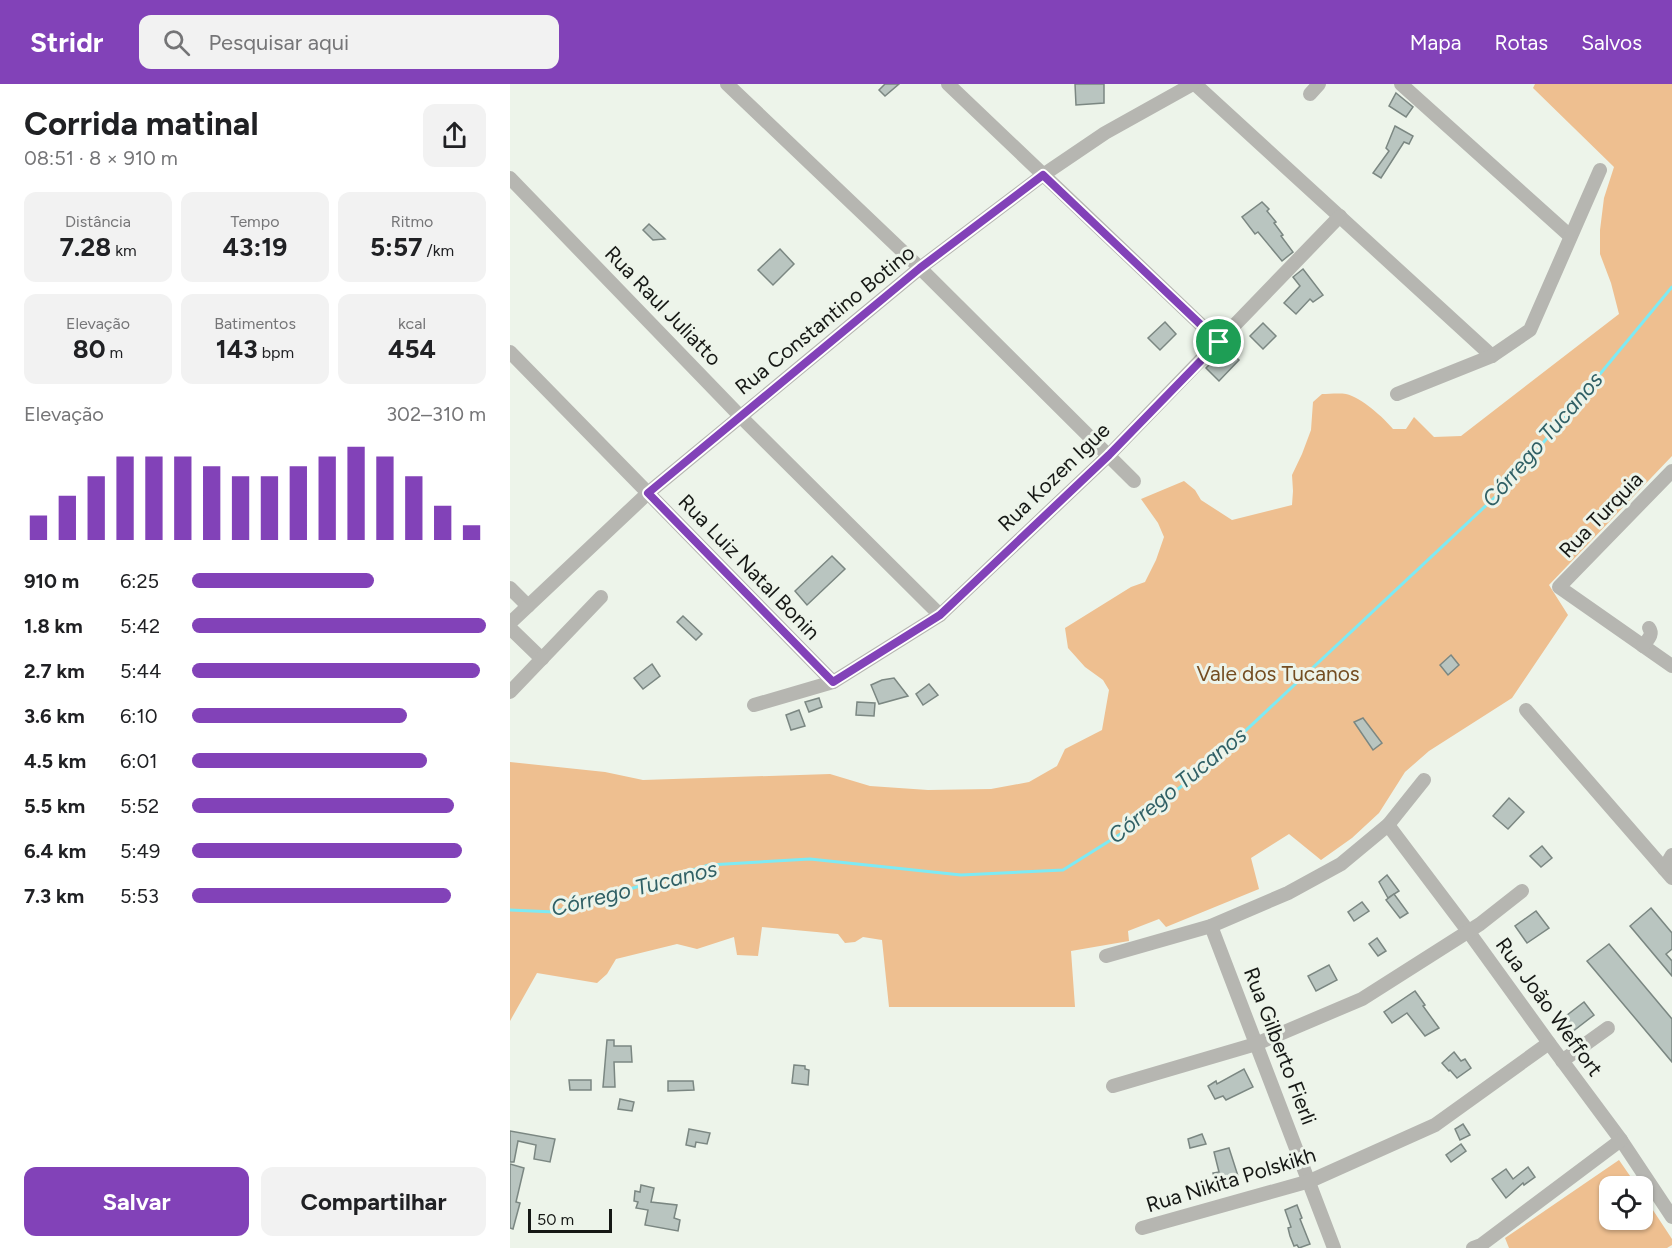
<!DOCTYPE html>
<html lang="pt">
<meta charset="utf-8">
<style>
:root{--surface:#fff;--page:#f2f2f2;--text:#202124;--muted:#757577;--accent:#8242b8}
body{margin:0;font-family:Figtree,sans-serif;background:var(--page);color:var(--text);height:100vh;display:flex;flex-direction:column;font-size:22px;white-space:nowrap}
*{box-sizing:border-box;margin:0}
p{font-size:20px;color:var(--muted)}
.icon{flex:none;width:33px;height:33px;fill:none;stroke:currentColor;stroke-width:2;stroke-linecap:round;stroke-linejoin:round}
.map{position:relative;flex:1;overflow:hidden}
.sheet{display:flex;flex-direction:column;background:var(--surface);width:510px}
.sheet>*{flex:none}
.controls{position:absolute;left:1089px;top:1092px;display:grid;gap:12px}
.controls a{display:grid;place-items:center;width:54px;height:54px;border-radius:12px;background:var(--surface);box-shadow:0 2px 4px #0004;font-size:30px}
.scale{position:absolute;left:18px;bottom:15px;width:84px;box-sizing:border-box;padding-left:6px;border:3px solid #161815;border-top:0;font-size:16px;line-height:21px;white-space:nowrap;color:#161815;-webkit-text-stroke:4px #edf4ea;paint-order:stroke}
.pin{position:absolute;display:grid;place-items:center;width:51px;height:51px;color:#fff;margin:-26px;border:3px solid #fff;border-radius:50%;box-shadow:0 2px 6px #0007}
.round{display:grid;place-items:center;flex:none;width:63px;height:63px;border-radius:12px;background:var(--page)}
.headline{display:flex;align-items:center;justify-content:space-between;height:102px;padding:0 24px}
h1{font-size:33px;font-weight:700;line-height:45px}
.figures{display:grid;grid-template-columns:repeat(3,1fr);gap:9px;height:102px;padding:6px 24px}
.figures div{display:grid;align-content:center;border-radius:12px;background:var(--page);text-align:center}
.figures b{font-size:26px;font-weight:700}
.figures small{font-size:16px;font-weight:400}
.figures p{font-size:16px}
.chart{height:168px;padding:12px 24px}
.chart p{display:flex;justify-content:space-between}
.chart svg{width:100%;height:108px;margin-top:6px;stroke:var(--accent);stroke-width:6}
.button{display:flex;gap:12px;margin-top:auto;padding:12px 24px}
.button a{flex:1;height:69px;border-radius:12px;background:var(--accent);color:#fff;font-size:24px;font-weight:700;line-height:69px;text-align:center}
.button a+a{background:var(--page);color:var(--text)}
ul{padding:0 24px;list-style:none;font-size:20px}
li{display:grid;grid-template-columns:96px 72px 1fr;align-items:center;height:45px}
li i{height:15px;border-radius:8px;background:var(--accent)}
header{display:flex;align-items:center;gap:36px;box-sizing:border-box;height:84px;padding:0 30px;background:var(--accent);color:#fff}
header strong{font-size:28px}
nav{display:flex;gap:33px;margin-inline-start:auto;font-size:21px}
.search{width:420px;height:54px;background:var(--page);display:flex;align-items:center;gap:15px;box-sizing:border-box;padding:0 21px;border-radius:12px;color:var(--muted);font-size:22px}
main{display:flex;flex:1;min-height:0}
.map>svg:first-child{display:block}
.green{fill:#eebf90}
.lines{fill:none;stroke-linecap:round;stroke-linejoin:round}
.stream{stroke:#7deaf4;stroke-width:3}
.building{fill:#b9c5c0;stroke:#7b8782;stroke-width:1.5}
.minor{stroke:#b6b6b1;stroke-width:14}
.route-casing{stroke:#fff;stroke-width:12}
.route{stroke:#8242b8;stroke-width:8}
.labels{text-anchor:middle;stroke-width:6;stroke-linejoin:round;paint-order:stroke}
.street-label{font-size:21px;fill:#161815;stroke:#edf4ea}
.park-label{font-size:21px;fill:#744d21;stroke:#edf4ea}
.water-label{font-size:22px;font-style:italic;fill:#306065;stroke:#edf4ea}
</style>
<header>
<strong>Stridr</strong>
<div class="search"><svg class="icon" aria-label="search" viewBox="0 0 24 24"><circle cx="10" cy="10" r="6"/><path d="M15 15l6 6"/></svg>Pesquisar aqui</div>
<nav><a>Mapa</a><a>Rotas</a><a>Salvos</a></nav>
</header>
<main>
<section class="sheet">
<div class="headline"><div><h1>Corrida matinal</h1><p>08:51 · 8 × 910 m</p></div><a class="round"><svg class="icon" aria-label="share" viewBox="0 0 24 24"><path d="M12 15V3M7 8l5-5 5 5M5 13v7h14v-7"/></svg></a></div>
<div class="figures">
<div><p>Distância</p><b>7.28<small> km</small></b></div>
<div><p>Tempo</p><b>43:19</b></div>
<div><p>Ritmo</p><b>5:57<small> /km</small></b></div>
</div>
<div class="figures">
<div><p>Elevação</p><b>80<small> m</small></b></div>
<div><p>Batimentos</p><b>143<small> bpm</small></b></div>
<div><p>kcal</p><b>454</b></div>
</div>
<div class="chart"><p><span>Elevação</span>302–310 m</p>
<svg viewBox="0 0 160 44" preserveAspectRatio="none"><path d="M5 44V34M15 44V26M25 44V18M35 44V10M45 44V10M55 44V10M65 44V14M75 44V18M85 44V18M95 44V14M105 44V10M115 44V6M125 44V10M135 44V18M145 44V30M155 44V38"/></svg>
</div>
<ul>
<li><b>910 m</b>6:25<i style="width:62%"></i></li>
<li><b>1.8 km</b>5:42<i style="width:100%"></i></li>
<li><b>2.7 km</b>5:44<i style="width:98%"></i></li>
<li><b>3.6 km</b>6:10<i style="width:73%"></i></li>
<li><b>4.5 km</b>6:01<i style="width:80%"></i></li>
<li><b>5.5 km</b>5:52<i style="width:89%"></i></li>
<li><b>6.4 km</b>5:49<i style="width:92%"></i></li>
<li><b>7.3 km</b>5:53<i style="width:88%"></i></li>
</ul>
<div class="button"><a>Salvar</a><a>Compartilhar</a></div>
</section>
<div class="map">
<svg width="1162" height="1164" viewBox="0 0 1162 1164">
<rect width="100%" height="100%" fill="#edf4ea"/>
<g class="green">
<path d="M1025 0H1162V372L1039 501 1058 531 1002 614 919 667 895 688 869 729 842 754 811 776 779 750 741 774 749 805 656 843 649 835 618 847 619 857 561 867 565 923H379L372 856 353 853 345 858 335 859 328 850 252 843 248 872 227 871 224 853 187 865 167 860 106 875 97 890 87 899 27 889 0 937V678L95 688 133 696 320 690 360 702 418 706 481 705 519 698 547 682 555 665 592 646 599 606 593 596 575 583 558 564 555 544 621 503 635 498 646 476 654 453 648 439 631 415 674 397 685 406 691 416 722 436 782 421 783 407 782 391 792 370 801 346 803 318 812 310C819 310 829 309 836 310 851 313 874 334 883 345H896L904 333 924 353 951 352 1109 230 1101 199 1090 170V146L1094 114 1104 83 1023 4Z"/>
<polygon points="1109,1076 1127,1102 1100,1102 1100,1136 1132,1136 1133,1111 1162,1155 1162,1161 1157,1164 999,1164 995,1154"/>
</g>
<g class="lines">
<polyline class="stream" points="0,826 44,828 199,781 300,775 451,791 553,786 612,749 701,679 999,400 1162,203"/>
</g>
<g class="building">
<polygon points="375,0 389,0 375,12 369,6"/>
<polygon points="565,0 594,0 594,19 566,21"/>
<polygon points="886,9 903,23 896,33 879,22"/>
<polygon points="885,42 903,52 899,60 894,58 871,94 863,89 879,67 876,64"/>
<polygon points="752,118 759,125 757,127 766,138 764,139 773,151 771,152 783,168 772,177 748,148 745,150 732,133"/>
<polygon points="139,140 155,155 143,156 133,146"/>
<polygon points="270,165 284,180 263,201 248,186"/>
<polygon points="793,185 813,211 803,218 800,215 786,230 774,219 790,202 783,193"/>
<polygon points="655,238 666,250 650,266 638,254"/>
<polygon points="753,239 766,252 753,265 740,252"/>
<polygon points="716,264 729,276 709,297 696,284"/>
<polygon points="322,472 335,485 297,521 285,507"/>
<polygon points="173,532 192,550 186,556 167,538"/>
<polygon points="941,571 949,581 938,591 930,581"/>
<polygon points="142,580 150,592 133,605 124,594"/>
<polygon points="384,594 398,612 369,620 361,601 372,596"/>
<polygon points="419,600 428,611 413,621 406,610"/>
<polygon points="309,614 312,623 299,628 295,618"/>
<polygon points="347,618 365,619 364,632 346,631"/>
<polygon points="289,626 295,642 281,646 276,631"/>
<polygon points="853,634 872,659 863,666 844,638"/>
<polygon points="999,714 1014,728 998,745 983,732"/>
<polygon points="1032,762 1042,774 1031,783 1020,772"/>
<polygon points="877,791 889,807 878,814 869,798"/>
<polygon points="884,810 898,829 890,834 876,816"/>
<polygon points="852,818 859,827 844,837 838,828"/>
<polygon points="1141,824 1162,849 1162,865 1156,870 1162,877 1162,892 1120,842"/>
<polygon points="1026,827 1039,844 1017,859 1005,842"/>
<polygon points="867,854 876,867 868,872 859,860"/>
<polygon points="1099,860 1162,935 1162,978 1077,877"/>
<polygon points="819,881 827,896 806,907 798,892"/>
<polygon points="905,907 915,921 913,922 929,944 915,952 897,929 882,939 874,928"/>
<polygon points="1074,918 1084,931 1062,948 1052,935"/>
<polygon points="97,956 104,956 104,962 121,962 122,978 104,978 105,1003 93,1003"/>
<polygon points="944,968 951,977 955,975 961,984 947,994 940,986 939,987 932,979"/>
<polygon points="284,981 295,982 295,985 299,986 298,1001 282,999"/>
<polygon points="734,985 743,1003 716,1016 713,1012 705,1015 698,1002 706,997 707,1000"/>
<polygon points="59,996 81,996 81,1006 60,1006"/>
<polygon points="158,997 183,997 184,1006 158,1007"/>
<polygon points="110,1015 124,1018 122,1027 108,1025"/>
<polygon points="953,1040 960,1051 950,1056 945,1045"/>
<polygon points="179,1045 200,1049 197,1060 186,1058 185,1063 176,1061"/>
<polygon points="0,1047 45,1055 40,1078 24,1075 26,1061 8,1057 4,1078 0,1078"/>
<polygon points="692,1050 696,1060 680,1064 678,1055"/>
<polygon points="951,1060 956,1067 941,1078 936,1071"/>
<polygon points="719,1064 728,1092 706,1098 703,1089 709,1088 704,1068"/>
<polygon points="0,1080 14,1084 6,1118 10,1119 3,1145 0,1144"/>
<polygon points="1018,1083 1025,1093 1014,1101 1013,1099 996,1114 982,1095 996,1085 1003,1095"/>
<polygon points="131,1101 144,1104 141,1118 167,1121 164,1134 170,1136 168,1147 135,1141 138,1126 126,1124 128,1118 124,1117 125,1107 130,1108"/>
<polygon points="787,1121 792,1134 790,1135 800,1160 789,1164 787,1161 784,1162 780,1152 778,1144 781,1143 775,1126"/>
</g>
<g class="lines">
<g class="minor">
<polyline points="217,0 410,184 624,397"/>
<polyline points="438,0 709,258"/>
<polyline points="685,0 982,272"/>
<polyline points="891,0 1060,152"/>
<polyline points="800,10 809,0"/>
<polyline points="0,94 230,332 430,531"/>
<polyline points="0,268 323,598"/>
<polyline points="887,310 982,272 1020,246 1090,86"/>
<polyline points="1162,387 1049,503 1162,582"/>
<polyline points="0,504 18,522"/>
<polyline points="0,539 138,409 410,184 533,91 595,49 683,0"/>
<polyline points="0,544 32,575"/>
<path d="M1133 562C1137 556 1144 551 1139 544"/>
<polyline points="0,608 91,513"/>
<polyline points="244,621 323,598 430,531 599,371 830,132"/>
<polyline points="1016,626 1162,794"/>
<polyline points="878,741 958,847 1039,959 1111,1056 1162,1133"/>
<polyline points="1154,785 1162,771"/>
<polyline points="701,842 824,1164"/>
<polyline points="596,872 701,842 778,809 831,780 878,741 914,696"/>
<polyline points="1052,977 1098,944"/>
<polyline points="603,1002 746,960 852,915 970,840 1012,807"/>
<polyline points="632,1144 800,1097 925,1041 1039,959"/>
<polyline points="963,1164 971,1161 1111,1056"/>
</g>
</g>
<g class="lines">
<g class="route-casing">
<polygon id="route" points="533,91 709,258 599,371 430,531 323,598 138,409 410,184"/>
</g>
<use href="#route" class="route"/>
</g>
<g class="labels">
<g class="street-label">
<text transform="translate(153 222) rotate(46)" y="7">Rua Raul Juliatto</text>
<text transform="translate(315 236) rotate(-39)" y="7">Rua Constantino Botino</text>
<text transform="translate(544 393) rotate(-44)" y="7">Rua Kozen Igue</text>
<text transform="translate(1091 431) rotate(-46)" y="7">Rua Turquia</text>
<text transform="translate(239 483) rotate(46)" y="7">Rua Luiz Natal Bonin</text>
<text transform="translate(1039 923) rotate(54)" y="7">Rua João Weffort</text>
<text transform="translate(770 962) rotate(69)" y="7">Rua Gilberto Fierli</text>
<text transform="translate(721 1096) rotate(-17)" y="7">Rua Nikita Polskikh</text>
</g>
<g class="park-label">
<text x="768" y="597">Vale dos Tucanos</text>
</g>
<g class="water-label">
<text transform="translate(1032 355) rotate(-49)" y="8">Córrego Tucanos</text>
<text transform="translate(667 701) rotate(-39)" y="8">Córrego Tucanos</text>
<text transform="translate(124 804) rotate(-14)" y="8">Córrego Tucanos</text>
</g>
</g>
</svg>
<div class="controls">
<a><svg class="icon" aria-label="locate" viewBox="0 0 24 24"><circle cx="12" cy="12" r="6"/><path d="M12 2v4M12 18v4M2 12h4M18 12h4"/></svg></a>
</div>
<div class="scale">50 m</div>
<div class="pin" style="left:709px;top:258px;background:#1e9e55"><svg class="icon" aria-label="arrive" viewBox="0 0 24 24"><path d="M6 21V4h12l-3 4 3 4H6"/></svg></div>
</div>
</main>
